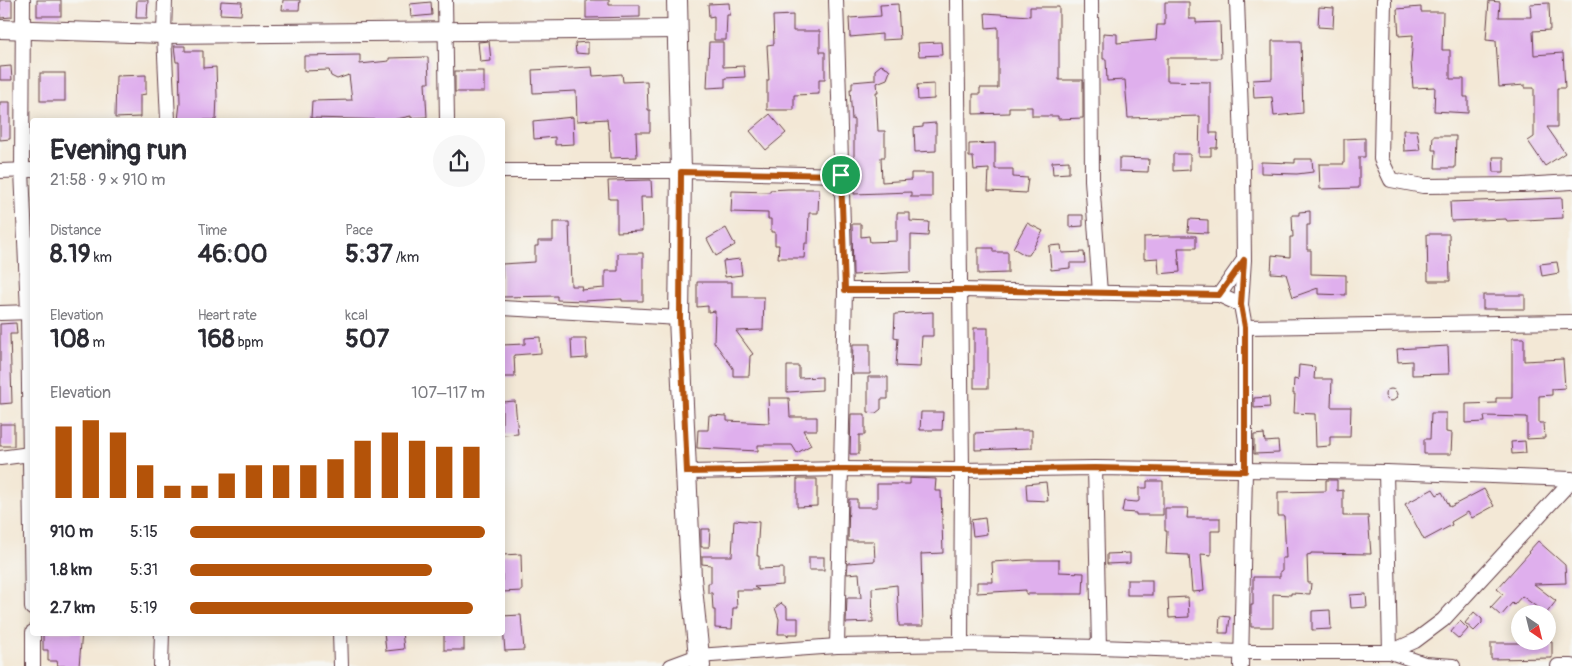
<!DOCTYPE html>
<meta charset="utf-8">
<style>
:root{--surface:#fff;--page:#f7f7f7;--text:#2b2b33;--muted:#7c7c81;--accent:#b45309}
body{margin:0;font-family:Pangolin,sans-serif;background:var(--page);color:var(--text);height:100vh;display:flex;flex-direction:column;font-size:19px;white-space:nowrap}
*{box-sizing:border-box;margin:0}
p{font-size:16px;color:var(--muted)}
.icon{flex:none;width:28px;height:28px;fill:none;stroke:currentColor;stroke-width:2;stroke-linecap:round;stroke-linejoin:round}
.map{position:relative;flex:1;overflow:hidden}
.side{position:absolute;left:30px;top:118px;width:475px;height:518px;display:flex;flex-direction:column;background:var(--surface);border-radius:5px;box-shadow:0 2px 12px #0003}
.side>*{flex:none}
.needle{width:32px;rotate:145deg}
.tools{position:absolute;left:1511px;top:605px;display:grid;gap:10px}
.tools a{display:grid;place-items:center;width:45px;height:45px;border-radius:50%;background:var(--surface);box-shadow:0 2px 12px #0003;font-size:25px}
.pin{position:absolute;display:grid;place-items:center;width:42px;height:42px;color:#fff;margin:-21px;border:2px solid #fff;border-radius:50%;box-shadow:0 1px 5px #0007}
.round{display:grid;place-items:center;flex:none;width:52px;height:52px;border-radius:26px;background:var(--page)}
.headline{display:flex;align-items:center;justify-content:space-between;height:85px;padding:0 20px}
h1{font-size:28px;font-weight:700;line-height:38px}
.stats{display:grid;grid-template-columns:repeat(3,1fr);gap:8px;height:85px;padding:5px 20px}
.stats div{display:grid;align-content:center}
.stats b{font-size:25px;font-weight:700}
.stats small{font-size:14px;font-weight:400}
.stats p{font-size:14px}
.chart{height:140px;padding:10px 20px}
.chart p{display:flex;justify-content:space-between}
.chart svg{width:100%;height:90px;margin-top:5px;stroke:var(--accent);stroke-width:6}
ul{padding:0 20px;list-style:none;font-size:16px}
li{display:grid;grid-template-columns:80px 60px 1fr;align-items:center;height:38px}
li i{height:12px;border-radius:6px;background:var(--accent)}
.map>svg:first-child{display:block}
.building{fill:#dfafed}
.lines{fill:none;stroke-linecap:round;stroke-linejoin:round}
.minor-casing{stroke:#633d45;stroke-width:16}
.tertiary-casing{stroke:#633d45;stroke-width:20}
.secondary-casing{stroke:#633d45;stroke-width:22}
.minor{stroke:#fff;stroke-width:14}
.tertiary{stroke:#fff;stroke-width:18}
.secondary{stroke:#fff;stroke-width:20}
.route-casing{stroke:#fff;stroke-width:10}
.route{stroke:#b45309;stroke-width:6}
</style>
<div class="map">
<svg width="1572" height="666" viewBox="0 0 1572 666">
<rect width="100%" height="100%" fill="#f6f6f2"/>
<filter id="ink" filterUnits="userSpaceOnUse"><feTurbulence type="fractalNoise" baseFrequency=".02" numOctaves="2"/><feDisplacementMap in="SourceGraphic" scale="10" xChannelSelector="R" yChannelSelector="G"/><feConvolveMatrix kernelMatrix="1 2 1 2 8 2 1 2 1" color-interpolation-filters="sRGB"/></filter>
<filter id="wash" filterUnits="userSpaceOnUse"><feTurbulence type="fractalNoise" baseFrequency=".0096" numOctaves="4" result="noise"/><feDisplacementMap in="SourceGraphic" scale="20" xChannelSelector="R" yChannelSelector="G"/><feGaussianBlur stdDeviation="1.12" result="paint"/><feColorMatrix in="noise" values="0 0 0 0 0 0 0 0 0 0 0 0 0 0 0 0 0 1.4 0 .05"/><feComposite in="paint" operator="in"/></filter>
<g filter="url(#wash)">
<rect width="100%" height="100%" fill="#f3e8d6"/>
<g id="blocks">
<g class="building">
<polygon points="0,0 12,0 12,17 0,18"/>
<rect x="37" y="0" width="24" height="16"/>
<polygon points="137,0 148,0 147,18 136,18"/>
<polygon points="283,0 300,0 299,10 282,10"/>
<polygon points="586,0 609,0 609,5 640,5 640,17 586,18"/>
<polygon points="221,1 242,2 241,15 220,14"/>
<polygon points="1489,1 1500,2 1499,17 1531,17 1530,4 1549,3 1550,30 1533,31 1534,55 1563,53 1565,88 1557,88 1557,127 1547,127 1565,153 1545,166 1528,141 1534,137 1534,88 1525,88 1525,85 1499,87 1496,41 1486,40"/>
<polygon points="431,2 432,15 411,17 410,4"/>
<polygon points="1165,2 1189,2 1189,19 1196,19 1196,23 1220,22 1221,58 1167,58 1167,81 1210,82 1210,133 1218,133 1217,148 1211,148 1211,156 1199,156 1200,116 1128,118 1125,80 1107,81 1106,59 1103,59 1103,33 1117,34 1117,43 1156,40 1157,25 1165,25"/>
<polygon points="729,3 730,15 727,15 726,40 714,40 714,16 709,17 708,4"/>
<polygon points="898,4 900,39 882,40 882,34 850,37 849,18 881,16 880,5"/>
<polygon points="1030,7 1059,7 1059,80 1083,80 1083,118 1058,119 1058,116 1032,116 1032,107 1009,107 1009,113 973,114 973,94 980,94 980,88 998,88 998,27 986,28 985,13 1030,16"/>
<polygon points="1319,7 1334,8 1333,28 1318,27"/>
<polygon points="1421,7 1421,12 1443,12 1442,50 1450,50 1450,79 1464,79 1464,97 1468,97 1468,113 1434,111 1435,87 1413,88 1411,62 1413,35 1399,36 1397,9"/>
<polygon points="793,15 793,31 820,31 820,52 825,52 825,79 819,79 819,94 794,95 794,110 767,110 767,80 769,80 767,45 774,44 773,16"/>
<polygon points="489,41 491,61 480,62 478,42"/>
<polygon points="1272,41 1301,41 1303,113 1274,116 1272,97 1254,98 1253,80 1272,79"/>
<polygon points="588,42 588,54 576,53 575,43"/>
<polygon points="709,42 723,42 723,67 744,66 745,77 725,78 725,87 707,88"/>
<polygon points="941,42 942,55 919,56 918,43"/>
<polygon points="174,46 185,46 185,51 203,51 203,68 216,67 217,96 216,120 178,120 180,103 179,62 176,62"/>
<polygon points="360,55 360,64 389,61 389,58 428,57 429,83 425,83 427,117 411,118 411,116 392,120 311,118 312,101 352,100 349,75 337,79 331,76 329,70 304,71 304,56"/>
<polygon points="881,65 888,68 890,71 887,79 877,83 878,92 876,92 878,131 885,131 885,157 881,157 882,182 911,180 911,173 932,173 932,197 911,197 911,192 854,194 854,119 852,120 850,89 852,89 852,82 875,80 875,70"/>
<polygon points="11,66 12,80 0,80 0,67"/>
<polygon points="592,67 593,76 622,74 623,82 647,81 648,110 650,110 650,132 636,132 637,157 610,158 609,129 608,129 607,119 577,121 576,91 533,93 532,70"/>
<rect x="455" y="71" width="29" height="21"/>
<rect x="40" y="73" width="25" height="28"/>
<polygon points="146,75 146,94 140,95 140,117 115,118 116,76"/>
<polygon points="934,84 934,99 918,100 917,85"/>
<polygon points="0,102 10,102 10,139 0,140"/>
<polygon points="770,114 786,133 766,150 750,131"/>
<polygon points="573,117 574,144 555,145 555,137 534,139 533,121"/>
<polygon points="936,123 936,151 915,152 914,128 923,127 923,124"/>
<polygon points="1403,130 1417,130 1420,150 1404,151"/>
<polygon points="1433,136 1456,136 1455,168 1435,168 1436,150 1432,150"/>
<polygon points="1365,138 1365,157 1359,157 1359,188 1320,189 1319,164 1344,164 1344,139"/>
<polygon points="995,143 995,169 1013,169 1013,177 1028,178 1026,193 988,191 989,169 974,170 973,157 969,157 969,144"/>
<polygon points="1173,154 1190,154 1190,170 1173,171"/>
<polygon points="1493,157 1504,157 1504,172 1494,172"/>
<polygon points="1119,158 1149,159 1148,172 1119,171"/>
<polygon points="1295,159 1312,159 1313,172 1297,174 1261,173 1261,162 1295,163"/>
<polygon points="1069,161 1069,173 1053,174 1052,162"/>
<polygon points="651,180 652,197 641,197 642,231 617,232 617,199 609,199 608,181"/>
<polygon points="788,189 819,189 818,213 809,213 808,243 805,243 804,258 778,258 779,245 775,245 775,232 771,232 771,219 768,219 768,213 731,212 732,191 770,192 770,190"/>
<polygon points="1562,198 1563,218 1507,221 1506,219 1451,221 1450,202"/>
<polygon points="1310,211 1310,225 1307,225 1307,250 1311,250 1311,274 1346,275 1346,295 1318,294 1318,288 1293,297 1286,274 1271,273 1272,255 1290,257 1290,237 1293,237 1292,215 1299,215 1299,212"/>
<polygon points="897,213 910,213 910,221 929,222 928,236 911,235 911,272 853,275 852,224 861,224 861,237 869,236 870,242 897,241"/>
<polygon points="1069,215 1083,215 1083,226 1069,227"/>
<polygon points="1189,219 1208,220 1208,233 1188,232"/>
<polygon points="553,222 569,222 571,286 582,286 581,290 605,288 605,271 618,271 618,253 643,253 643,301 622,301 622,299 584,301 557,300 557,296 502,297 502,264 535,262 535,246 538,246 538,241 553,241"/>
<polygon points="1027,223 1043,231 1029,255 1025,255 1013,248"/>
<polygon points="726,228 735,245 716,256 707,239"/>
<polygon points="1427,234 1449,234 1450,281 1428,281"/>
<polygon points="1166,236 1196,236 1196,248 1178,248 1180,272 1159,274 1158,258 1144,259 1144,237"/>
<polygon points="1061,245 1062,253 1084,252 1085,263 1070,263 1070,268 1051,270 1049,246"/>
<polygon points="978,248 993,248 993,252 1008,252 1008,273 978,274"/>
<polygon points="740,259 742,275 725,277 723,261"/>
<polygon points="1557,262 1559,273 1542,276 1540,264"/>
<polygon points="697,282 732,282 732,297 764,297 763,330 736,331 753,354 750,356 749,376 733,376 733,368 714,342 715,311 708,312 708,306 697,307"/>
<rect x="1483" y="295" width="42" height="14"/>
<polygon points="933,312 933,336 922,336 920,367 896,366 898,338 894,337 895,314"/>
<polygon points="16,323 17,334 10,334 12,403 0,404 0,324"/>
<rect x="974" y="328" width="14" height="60"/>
<polygon points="540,337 541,353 514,355 515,377 502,377 502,345 525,344 525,338"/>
<polygon points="1512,338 1524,338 1524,361 1563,359 1565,388 1552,389 1552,395 1539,396 1539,423 1544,423 1545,438 1527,439 1527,417 1484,416 1485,422 1466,423 1466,404 1496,403 1496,398 1512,398"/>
<polygon points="571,339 586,339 587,358 572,359"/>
<polygon points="853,344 870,344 870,374 852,374"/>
<polygon points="1448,346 1449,374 1412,375 1412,361 1398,362 1397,349"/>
<polygon points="1299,365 1315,367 1314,379 1332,379 1331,407 1351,407 1350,437 1330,437 1330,446 1316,447 1315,414 1294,413 1295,394 1293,394 1294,379 1298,380"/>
<polygon points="787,366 799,366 799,378 822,377 822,390 787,392"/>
<polygon points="868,377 888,377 888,399 881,399 881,409 876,413 868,412"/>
<circle cx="1391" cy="395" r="6"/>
<polygon points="1269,397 1270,407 1254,408 1254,398"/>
<polygon points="768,398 789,398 790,417 817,417 817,430 803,430 811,445 797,453 792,445 758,445 758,451 697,448 698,430 708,430 709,415 727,416 727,421 769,423"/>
<polygon points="515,401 518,434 502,435 502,402"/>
<polygon points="921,412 943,412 942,430 920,430"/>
<polygon points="1431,413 1446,413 1446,432 1452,433 1451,454 1424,454 1424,439 1430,439"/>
<polygon points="851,414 865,414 865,435 859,435 859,454 850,454"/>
<rect x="0" y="424" width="14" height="22"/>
<polygon points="1013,430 1032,430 1032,448 975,450 975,433 1013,431"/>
<polygon points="1264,434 1265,442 1278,441 1279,453 1254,454 1254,435"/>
<polygon points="1525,441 1526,453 1512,454 1511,442"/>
<polygon points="910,478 936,479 935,491 941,491 943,553 921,554 923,626 899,626 897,585 872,588 873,622 846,623 847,598 861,598 859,573 847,574 848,563 875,561 874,541 848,541 849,499 857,499 857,507 877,507 877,484 910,484"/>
<polygon points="797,479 817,479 817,506 797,507"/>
<polygon points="1326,480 1337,480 1337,491 1343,490 1343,516 1368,516 1371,554 1311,553 1311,554 1307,555 1308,583 1311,583 1310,594 1291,593 1291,595 1273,594 1273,627 1251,627 1251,605 1253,605 1253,577 1280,577 1280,571 1282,571 1282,558 1286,558 1284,516 1278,516 1278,492 1326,491"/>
<polygon points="1147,481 1163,481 1163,515 1136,515 1136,513 1122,512 1124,501 1137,502 1139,501 1139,488 1147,488"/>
<polygon points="1046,482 1048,501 1027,500 1026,484"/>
<polygon points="1433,489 1437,495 1442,492 1450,507 1484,489 1494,506 1472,518 1468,512 1451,522 1452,525 1424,540 1405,504"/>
<polygon points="1165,508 1188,508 1187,518 1220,518 1220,531 1211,531 1211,555 1201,554 1204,591 1192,592 1189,555 1166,554 1167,531 1165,531"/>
<polygon points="985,518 987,534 973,536 971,520"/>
<polygon points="734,520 759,522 757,556 759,556 759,569 783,568 783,585 754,587 759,590 736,590 737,608 733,608 732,629 715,628 715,610 713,610 712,593 708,593 708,583 711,583 711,565 702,564 702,556 732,556"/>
<polygon points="701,529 710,529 709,547 701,547"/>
<polygon points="1538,541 1565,565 1566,583 1534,584 1556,601 1546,614 1522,596 1514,605 1512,603 1501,616 1491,607 1503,594 1497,589 1529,553 1528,552"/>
<polygon points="1130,553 1130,563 1107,564 1107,554"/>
<polygon points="521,554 522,591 502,592 502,555"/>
<rect x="809" y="557" width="15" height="13"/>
<polygon points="1027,560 1059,560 1059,572 1084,573 1083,594 1026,594 1026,590 977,593 977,582 993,582 992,562"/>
<rect x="1127" y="580" width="25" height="15"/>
<polygon points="1366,594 1367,607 1351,608 1350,595"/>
<polygon points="1188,597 1189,617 1169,618 1168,598"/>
<polygon points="781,603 787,608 787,618 798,618 798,634 788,634 788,636 787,634 778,634 779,619 775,608"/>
<polygon points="1330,610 1331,629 1312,630 1312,611"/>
<polygon points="1474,612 1482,619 1482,623 1474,631 1465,623"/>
<polygon points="521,615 524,650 505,651 502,616"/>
<polygon points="1220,616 1230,617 1228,633 1219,633"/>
<polygon points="1460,621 1468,629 1459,639 1451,632"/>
<polygon points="43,632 82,632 79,666 58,666 57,661 48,661 48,650 43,650"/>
<polygon points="384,632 402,632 404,649 386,651"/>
<rect x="444" y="632" width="20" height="18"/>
<polygon points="1527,641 1552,641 1552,658 1491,659 1491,643 1527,643"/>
</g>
</g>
</g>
<g filter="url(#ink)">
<use href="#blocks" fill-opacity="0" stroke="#633d45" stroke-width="1"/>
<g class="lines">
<g class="minor-casing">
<g id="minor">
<polyline points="23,0 22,170 28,312 32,608"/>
<polyline points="165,0 164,34 168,120"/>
<polyline points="445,0 447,120"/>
<polyline points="836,0 845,290 837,646"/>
<polyline points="957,0 962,470 961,644"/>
<polyline points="1091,0 1092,180 1100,293"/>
<polyline points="1237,0 1243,171 1244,260 1241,305 1245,327 1245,471 1241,666"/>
<polyline points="1384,0 1381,159 1391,180 1423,186 1522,185 1572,182"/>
<polyline points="0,171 32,170"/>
<polyline points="502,171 681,171 841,175"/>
<polyline points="845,290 961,290 1219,295 1241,305"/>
<polyline points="1219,295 1243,261"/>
<polyline points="502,308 679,318"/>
<polyline points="0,313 32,312"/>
<polyline points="1245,327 1572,322"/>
<polyline points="0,458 30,454"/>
<polyline points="1095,468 1099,647"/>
<polyline points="687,472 842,469 962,470 1095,468 1386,472 1572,479"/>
<polyline points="1386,472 1390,652 1425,664 1453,666"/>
<polyline points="33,632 33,666"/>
<polyline points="340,632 341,666"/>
<polyline points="161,666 162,632"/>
<polyline points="671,666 698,656 837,646 961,644 1099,647 1241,652 1390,652 1415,641 1443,620 1572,480"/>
<polyline points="1558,666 1572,666"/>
</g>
</g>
<g class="tertiary-casing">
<polyline id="tertiary" points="0,29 164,34 678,29"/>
</g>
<g class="secondary-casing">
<polyline id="secondary" points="677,0 681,171 679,318 691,578 700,666"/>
</g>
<use href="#minor" class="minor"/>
<use href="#tertiary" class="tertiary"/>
<use href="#secondary" class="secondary"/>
</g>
</g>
<g class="lines" filter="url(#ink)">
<g class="route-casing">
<polygon id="route" points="681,172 841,175 845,290 961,290 1219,295 1244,260 1241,305 1245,327 1245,471 1095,468 962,470 842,469 687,472 680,318"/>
</g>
<use href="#route" class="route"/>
</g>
</svg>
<div class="tools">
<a><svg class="needle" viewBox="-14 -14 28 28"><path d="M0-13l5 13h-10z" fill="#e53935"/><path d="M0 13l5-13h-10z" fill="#7c7c81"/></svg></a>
</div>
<div class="pin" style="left:841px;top:175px;background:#1e9e55"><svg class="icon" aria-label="arrive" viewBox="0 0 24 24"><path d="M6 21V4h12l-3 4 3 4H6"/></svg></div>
<section class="side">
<div class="headline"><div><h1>Evening run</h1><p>21:58 · 9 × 910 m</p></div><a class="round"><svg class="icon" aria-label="share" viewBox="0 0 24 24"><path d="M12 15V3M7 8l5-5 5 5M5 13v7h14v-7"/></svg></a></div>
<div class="stats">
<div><p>Distance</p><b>8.19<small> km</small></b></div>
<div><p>Time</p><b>46:00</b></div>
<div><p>Pace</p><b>5:37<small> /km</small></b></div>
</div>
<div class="stats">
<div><p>Elevation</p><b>108<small> m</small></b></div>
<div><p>Heart rate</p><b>168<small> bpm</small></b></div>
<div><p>kcal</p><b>507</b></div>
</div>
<div class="chart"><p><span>Elevation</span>107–117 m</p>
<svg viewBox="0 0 160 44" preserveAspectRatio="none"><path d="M5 44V9M15 44V6M25 44V12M35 44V28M45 44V38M55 44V38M65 44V32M75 44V28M85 44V28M95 44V28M105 44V25M115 44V16M125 44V12M135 44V16M145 44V19M155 44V19"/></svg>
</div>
<ul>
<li><b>910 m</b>5:15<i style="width:100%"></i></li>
<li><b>1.8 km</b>5:31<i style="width:82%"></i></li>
<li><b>2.7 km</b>5:19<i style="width:96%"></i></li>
</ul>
</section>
</div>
